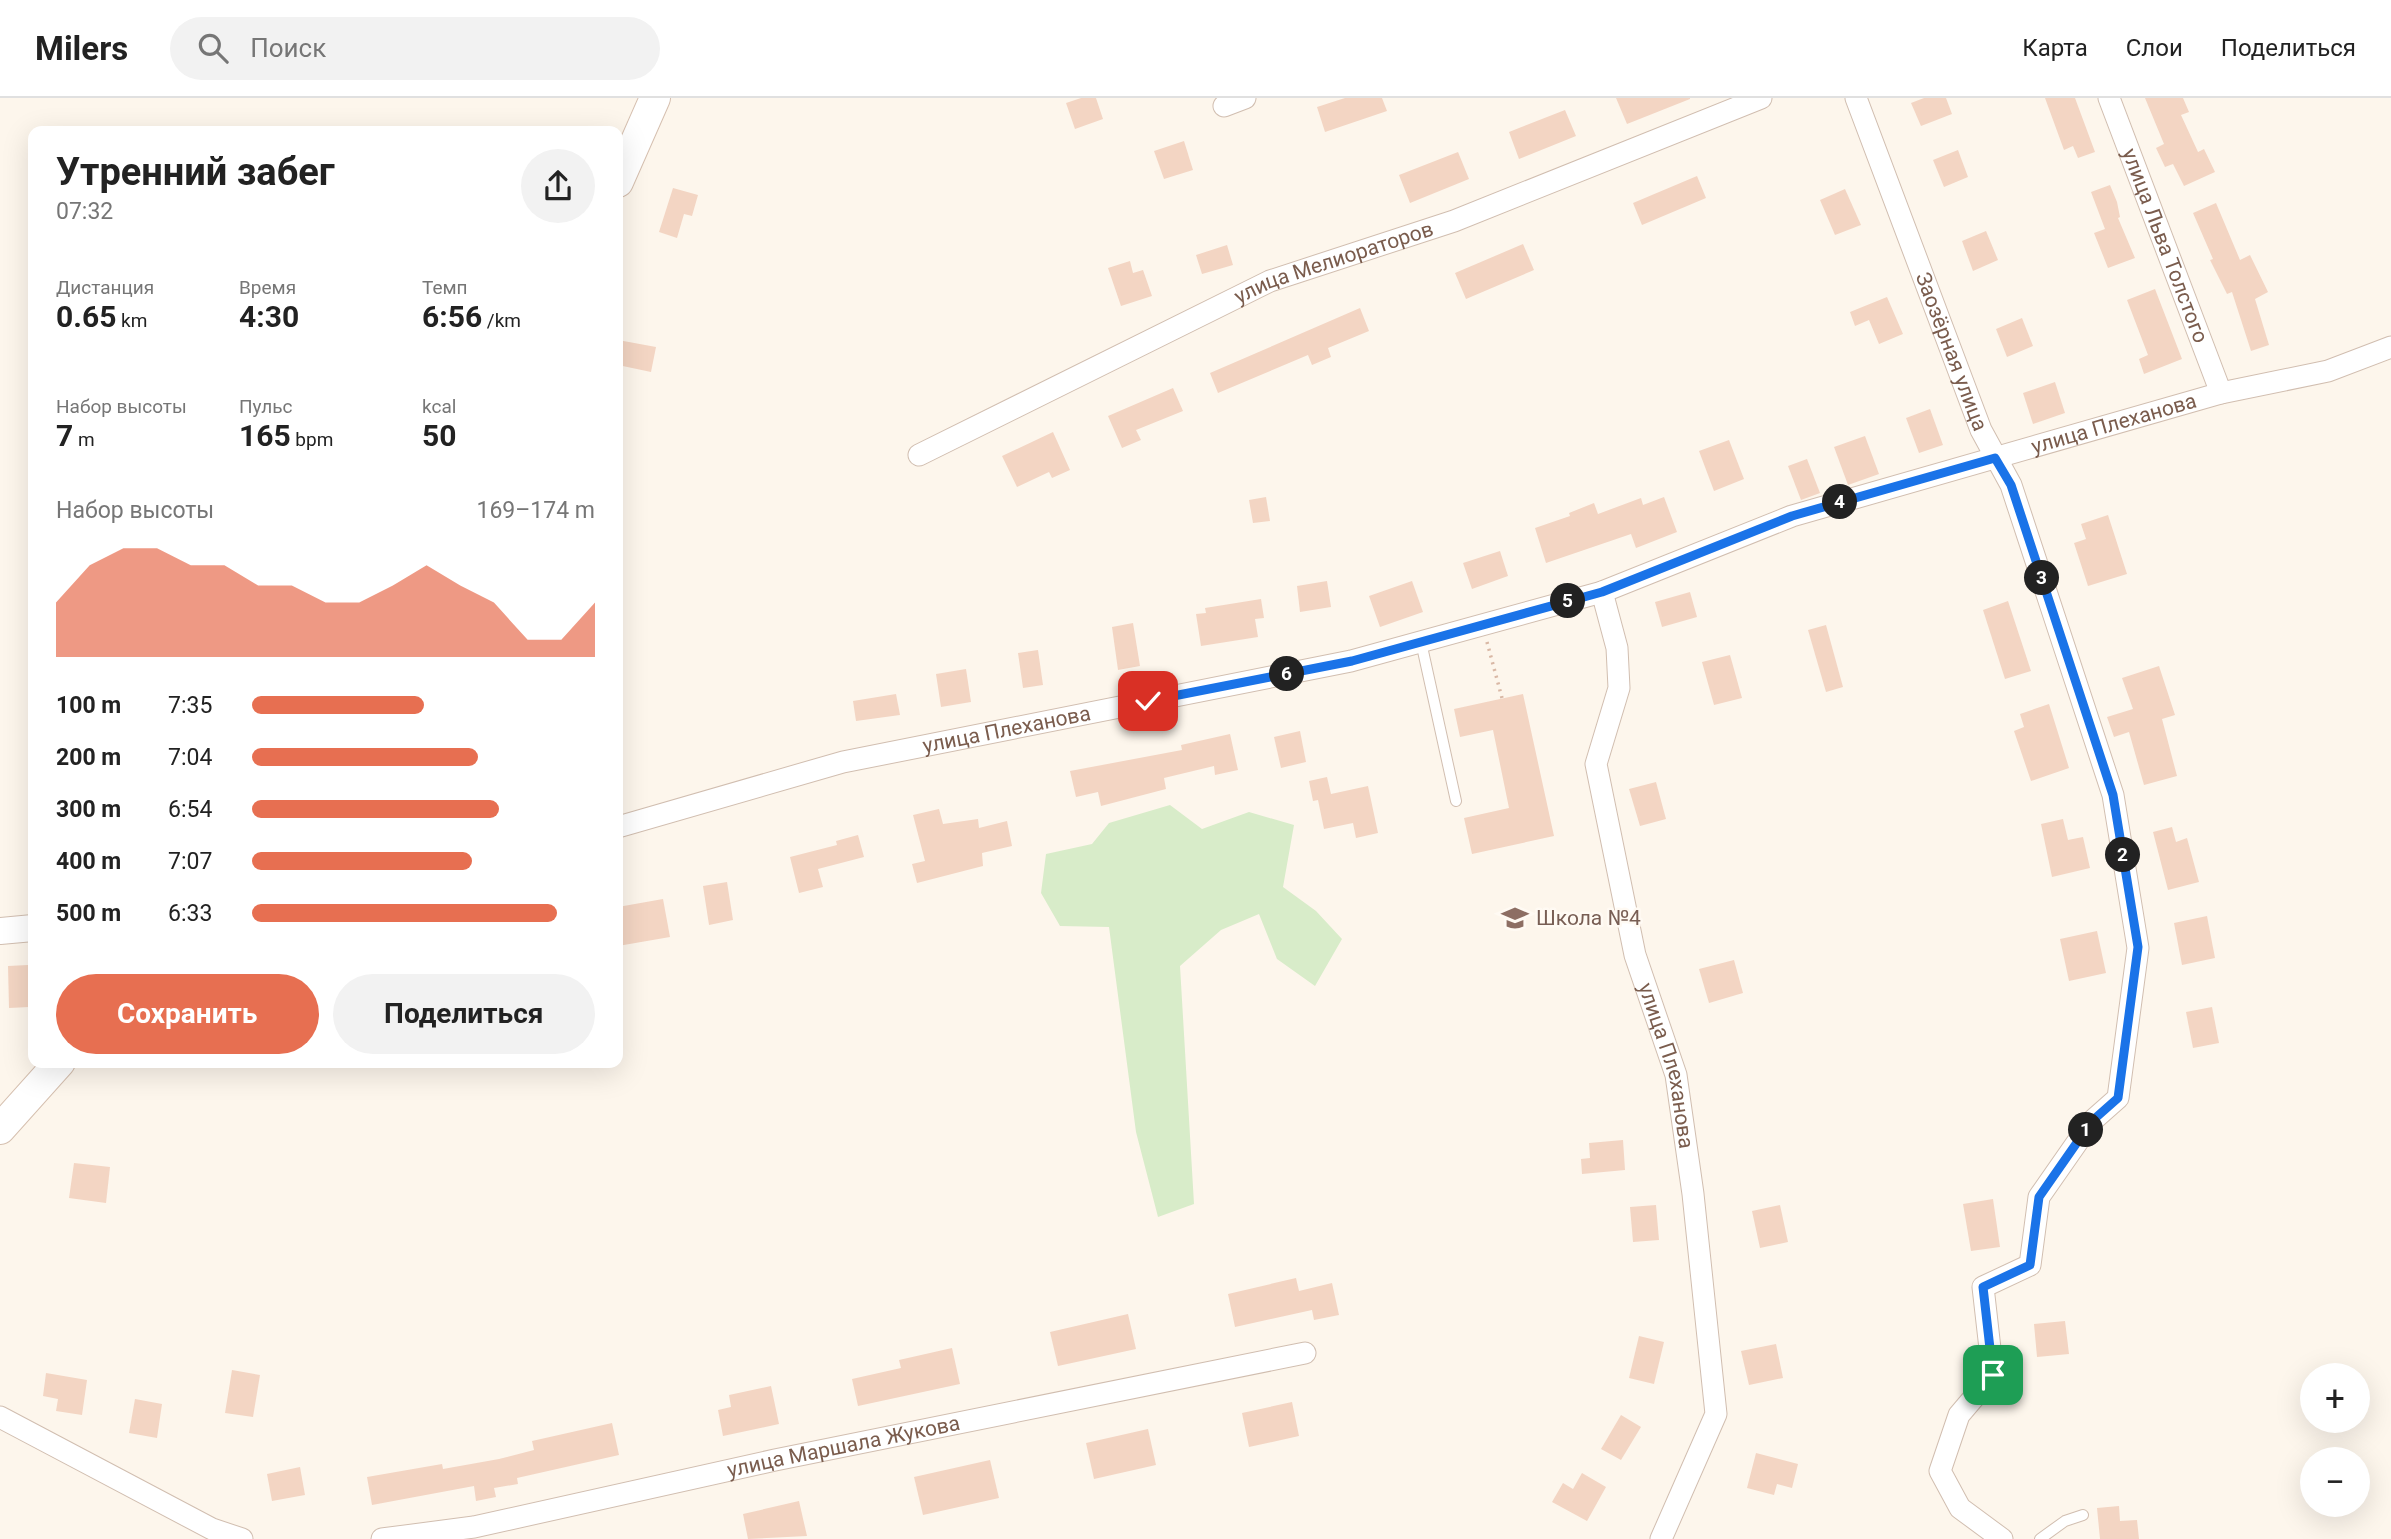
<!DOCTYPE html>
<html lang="ru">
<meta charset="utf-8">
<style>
:root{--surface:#fff;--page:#f2f2f2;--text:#222;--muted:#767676;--line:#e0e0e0;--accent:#e76f51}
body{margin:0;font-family:Roboto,sans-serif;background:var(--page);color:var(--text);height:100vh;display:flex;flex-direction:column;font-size:26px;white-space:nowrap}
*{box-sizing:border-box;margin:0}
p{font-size:23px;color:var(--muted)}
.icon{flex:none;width:38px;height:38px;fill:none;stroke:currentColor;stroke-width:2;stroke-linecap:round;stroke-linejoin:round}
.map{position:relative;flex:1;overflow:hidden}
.side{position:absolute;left:28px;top:28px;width:595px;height:942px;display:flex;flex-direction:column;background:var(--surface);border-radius:14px;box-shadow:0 7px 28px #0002}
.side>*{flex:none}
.fabs{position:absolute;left:2300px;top:1265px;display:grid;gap:14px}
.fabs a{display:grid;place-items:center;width:70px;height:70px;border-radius:50%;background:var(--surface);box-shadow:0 7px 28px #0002;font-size:35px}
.pin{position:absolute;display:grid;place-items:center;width:60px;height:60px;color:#fff;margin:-30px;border-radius:14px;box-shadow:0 4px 10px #0006}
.km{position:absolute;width:35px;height:35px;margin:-18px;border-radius:50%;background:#222;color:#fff;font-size:19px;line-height:35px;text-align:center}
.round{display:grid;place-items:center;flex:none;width:74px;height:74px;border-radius:37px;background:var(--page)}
.head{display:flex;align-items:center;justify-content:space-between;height:119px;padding:0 28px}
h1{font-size:38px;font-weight:700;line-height:52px}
.figures{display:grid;grid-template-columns:repeat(3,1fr);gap:10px;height:119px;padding:7px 28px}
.figures div{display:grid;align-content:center}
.figures b{font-size:30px;font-weight:700}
.figures small{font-size:19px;font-weight:400}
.figures p{font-size:19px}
.chart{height:196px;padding:14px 28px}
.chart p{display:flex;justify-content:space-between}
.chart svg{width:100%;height:126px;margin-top:7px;fill:var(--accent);opacity:.7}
.primary-button{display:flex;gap:14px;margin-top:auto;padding:14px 28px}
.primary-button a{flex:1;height:80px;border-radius:42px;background:var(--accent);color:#fff;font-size:28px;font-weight:700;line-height:80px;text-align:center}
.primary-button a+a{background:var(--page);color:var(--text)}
ul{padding:0 28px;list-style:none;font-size:23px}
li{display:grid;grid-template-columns:112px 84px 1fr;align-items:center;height:52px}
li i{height:18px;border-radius:9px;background:var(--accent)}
header{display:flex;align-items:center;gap:42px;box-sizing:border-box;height:98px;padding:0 35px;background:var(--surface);border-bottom:2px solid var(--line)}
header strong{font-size:33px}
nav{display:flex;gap:38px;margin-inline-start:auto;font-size:24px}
.search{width:490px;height:63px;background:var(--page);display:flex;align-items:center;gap:18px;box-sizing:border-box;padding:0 24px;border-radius:38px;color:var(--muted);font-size:26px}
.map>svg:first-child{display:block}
.green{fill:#d8ecc9}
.building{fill:#f3d5c3}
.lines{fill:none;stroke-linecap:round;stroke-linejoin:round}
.service-casing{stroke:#d1beb0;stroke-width:12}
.minor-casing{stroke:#d1beb0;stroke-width:23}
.tertiary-casing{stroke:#d1beb0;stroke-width:28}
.secondary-casing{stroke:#d6c0b0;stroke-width:32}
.path{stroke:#d9b8a5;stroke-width:3.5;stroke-dasharray:2 5;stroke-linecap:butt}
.service{stroke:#fff;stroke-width:10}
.minor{stroke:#fff;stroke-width:21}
.tertiary{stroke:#fff;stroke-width:26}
.secondary{stroke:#fff;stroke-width:30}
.route-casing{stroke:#fff;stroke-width:14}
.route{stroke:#1a73e8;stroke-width:9}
.labels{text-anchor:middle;stroke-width:5;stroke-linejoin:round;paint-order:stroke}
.street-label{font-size:21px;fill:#7a5c4d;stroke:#fffaf3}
.education-label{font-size:21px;fill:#785e54;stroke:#fffaf3;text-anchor:start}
</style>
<header>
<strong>Milers</strong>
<div class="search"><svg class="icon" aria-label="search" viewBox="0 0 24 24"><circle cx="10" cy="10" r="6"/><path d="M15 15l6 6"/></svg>Поиск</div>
<nav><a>Карта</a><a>Слои</a><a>Поделиться</a></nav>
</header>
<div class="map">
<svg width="2391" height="1441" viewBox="0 0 2391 1441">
<rect width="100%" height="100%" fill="#fdf6ec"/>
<polygon class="green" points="1170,707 1202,731 1249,714 1294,727 1283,789 1316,813 1342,841 1315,888 1277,861 1259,816 1221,832 1180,868 1194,1106 1158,1119 1136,1034 1109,829 1060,828 1041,795 1046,756 1092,746 1109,725"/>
<g class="building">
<polygon points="1081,0 1096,0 1103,21 1075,31 1066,5"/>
<polygon points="1345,0 1382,0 1387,13 1325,34 1317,9"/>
<polygon points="1616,0 1690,0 1690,1 1627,26"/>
<polygon points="1924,0 1946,0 1952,16 1921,28 1911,5"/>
<polygon points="2045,0 2075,0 2095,54 2078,60 2073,48 2064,52"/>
<polygon points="2145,0 2183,0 2189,14 2181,17 2198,54 2204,51 2215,74 2184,88 2173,66 2165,69 2156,50 2164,46"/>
<polygon points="1565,12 1576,38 1519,61 1509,34"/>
<polygon points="1184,43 1193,72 1164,81 1154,53"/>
<polygon points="1958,52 1968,79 1944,89 1933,62"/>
<polygon points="1458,54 1469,81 1410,105 1399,77"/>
<polygon points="1697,78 1706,100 1642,127 1633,105"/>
<polygon points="2110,87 2117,104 2120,119 2118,120 2135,160 2108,170 2094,135 2105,131 2091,94"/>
<polygon points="673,90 698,97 692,118 684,116 677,140 659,134"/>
<polygon points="1845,91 1861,127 1835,137 1820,102"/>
<polygon points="2216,105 2240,162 2250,157 2268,194 2255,201 2269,247 2251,253 2232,194 2227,196 2210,162 2213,161 2193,115"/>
<polygon points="1986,133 1998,162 1973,173 1962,143"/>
<polygon points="1523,146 1534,172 1466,201 1455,175"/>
<polygon points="1227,147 1233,167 1202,176 1196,157"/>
<polygon points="1130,163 1133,175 1143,172 1152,198 1121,208 1108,170"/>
<polygon points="2155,191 2182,261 2144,276 2139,261 2148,257 2127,202"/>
<polygon points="1887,199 1903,236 1879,246 1869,222 1855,228 1850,214"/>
<polygon points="1360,210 1369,233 1328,250 1331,259 1312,267 1308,257 1218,295 1210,275"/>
<polygon points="2022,220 2033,248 2007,259 1996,231"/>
<polygon points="618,242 656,249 651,274 618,267"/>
<polygon points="2055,284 2065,315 2033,326 2023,295"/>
<polygon points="1173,290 1183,313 1136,332 1141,342 1122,350 1108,318"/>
<polygon points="1930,311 1943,347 1919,355 1906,320"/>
<polygon points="1053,334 1070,372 1052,380 1049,374 1017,389 1002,358"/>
<polygon points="1865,338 1879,376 1848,387 1834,349"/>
<polygon points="1729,342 1744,381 1714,393 1699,353"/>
<polygon points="1807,361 1820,395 1801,402 1788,368"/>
<polygon points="1266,399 1270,423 1253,425 1249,402"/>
<polygon points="1664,399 1677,434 1636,450 1631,436 1546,465 1535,430 1570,418 1569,415 1594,405 1598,416 1641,400 1643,407"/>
<polygon points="2108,417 2127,476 2088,488 2074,445 2086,441 2081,426"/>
<polygon points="1500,453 1508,478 1472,491 1463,465"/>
<polygon points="1327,483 1331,509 1300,514 1297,488"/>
<polygon points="1412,483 1423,514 1380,529 1369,498"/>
<polygon points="1690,494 1697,519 1662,529 1655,504"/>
<polygon points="1261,501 1264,520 1255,521 1258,539 1201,548 1196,516 1206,515 1205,510"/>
<polygon points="2008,503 2031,573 2005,581 1983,512"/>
<polygon points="1133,525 1140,568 1118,572 1112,529"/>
<polygon points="1826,527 1843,589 1826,594 1808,532"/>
<polygon points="1038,552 1043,587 1023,590 1018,555"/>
<polygon points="1730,557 1742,600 1714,607 1702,564"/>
<polygon points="2159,568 2175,617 2162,621 2177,678 2144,687 2129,634 2114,639 2107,619 2133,611 2122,580"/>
<polygon points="966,571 971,604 941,609 936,576"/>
<polygon points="896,596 900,617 856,623 853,603"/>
<polygon points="1523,596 1554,738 1472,756 1464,720 1509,710 1493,632 1460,639 1454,611"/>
<polygon points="2049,606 2069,670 2031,683 2014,633 2024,629 2020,616"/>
<polygon points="1300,633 1306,664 1281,670 1274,639"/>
<polygon points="1230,636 1238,672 1215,677 1214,668 1164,680 1166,691 1101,708 1098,694 1076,699 1070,673 1182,652 1181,647"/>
<polygon points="1327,679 1331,696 1368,688 1378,735 1356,740 1353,725 1324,731 1318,702 1313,703 1309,683"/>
<polygon points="1656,684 1666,721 1640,728 1629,691"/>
<polygon points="939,711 943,726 978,721 979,730 1007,723 1012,748 982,755 983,768 917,785 912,766 925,763 913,717"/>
<polygon points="2063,721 2068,742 2083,739 2090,770 2052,779 2041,726"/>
<polygon points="2172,729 2176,744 2187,740 2199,784 2168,792 2153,734"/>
<polygon points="858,737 864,759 818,771 823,789 799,795 790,759 837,747 836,743"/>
<polygon points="727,784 733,822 709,827 703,788"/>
<polygon points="663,801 670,839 618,848 618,809"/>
<polygon points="2207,818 2215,860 2182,867 2174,825"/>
<polygon points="2097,833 2106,875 2069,883 2060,841"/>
<polygon points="1734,862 1743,895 1709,905 1699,871"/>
<polygon points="28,867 29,909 9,910 8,868"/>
<polygon points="2212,909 2219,945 2193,950 2186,914"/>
<polygon points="1623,1042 1625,1072 1582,1076 1581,1061 1590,1060 1589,1045"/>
<polygon points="74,1065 110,1069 106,1105 69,1100"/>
<polygon points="1993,1101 2000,1149 1971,1153 1963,1106"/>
<polygon points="1656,1107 1659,1142 1633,1144 1630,1109"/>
<polygon points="1780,1107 1788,1144 1760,1150 1752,1113"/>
<polygon points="1296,1180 1299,1193 1332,1185 1339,1217 1314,1222 1312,1212 1235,1229 1228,1196"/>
<polygon points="1128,1216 1136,1251 1058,1268 1050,1234"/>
<polygon points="2065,1223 2069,1256 2037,1259 2034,1226"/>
<polygon points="1639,1238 1664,1244 1654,1286 1629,1280"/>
<polygon points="1776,1246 1783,1280 1749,1287 1741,1253"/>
<polygon points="952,1250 960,1286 858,1308 852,1281 901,1270 899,1262"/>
<polygon points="232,1272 260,1277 253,1319 225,1315"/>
<polygon points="46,1275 87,1282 82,1317 56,1313 58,1301 43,1298"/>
<polygon points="771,1288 779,1326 723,1338 718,1312 731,1309 729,1297"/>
<polygon points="135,1301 162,1306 157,1340 129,1335"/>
<polygon points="1292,1304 1299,1338 1249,1349 1242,1315"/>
<polygon points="1621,1317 1641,1329 1621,1362 1601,1351"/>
<polygon points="612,1325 619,1357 517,1380 518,1386 494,1390 496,1399 476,1403 474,1388 372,1407 367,1379 442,1366 443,1371 499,1361 534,1352 532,1343"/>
<polygon points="1148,1331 1156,1367 1094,1381 1086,1345"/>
<polygon points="1756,1355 1798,1366 1792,1390 1777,1386 1774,1397 1747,1390"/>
<polygon points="990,1362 999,1400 923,1417 914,1379"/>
<polygon points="300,1369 305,1397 272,1403 267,1376"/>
<polygon points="1582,1375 1606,1389 1587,1423 1552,1404 1563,1385 1573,1391"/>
<polygon points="799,1403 807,1438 748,1441 743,1416"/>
<polygon points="2119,1408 2120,1423 2137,1422 2139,1441 2100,1441 2097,1410"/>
</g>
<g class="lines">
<g class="service-casing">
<g id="service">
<polyline points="1421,544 1456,703"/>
<polyline points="2040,1441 2065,1423 2083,1417"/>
</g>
</g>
<g class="minor-casing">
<g id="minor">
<path id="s1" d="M1856 0 1981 332 2011 387 2113 697 2138 850 2118 1000 2092 1023 2039 1099 2030 1167 1983 1189 1993 1277 1959 1317 1940 1373 1960 1410 2002 1441"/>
<path id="s2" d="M2109 0 2221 295"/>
<polyline points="1224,8 1245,0"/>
<path id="s3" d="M919 357 1270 183 1454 123 1761 0"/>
<path id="s4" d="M1602 494 1617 550 1619 590 1596 666 1635 857 1676 977 1693 1096 1716 1316 1661 1441"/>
<path id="s5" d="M618 729 843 664 1351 563 1602 494 1792 418 2221 295 2328 273 2391 249"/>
<polyline points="0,1319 212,1431 242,1441"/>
<path id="s6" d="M382 1441 474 1429 775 1362 1305 1255"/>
</g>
</g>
<g class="tertiary-casing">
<polyline id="tertiary" points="0,833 33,830"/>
</g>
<g class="secondary-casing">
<g id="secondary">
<polyline points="618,84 655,0"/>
<polyline points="0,1031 60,964"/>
</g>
</g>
<polyline class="path" points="1487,544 1502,600"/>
<use href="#service" class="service"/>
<use href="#minor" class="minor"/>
<use href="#tertiary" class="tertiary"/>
<use href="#secondary" class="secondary"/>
</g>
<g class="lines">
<g class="route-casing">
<polyline id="route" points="1148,603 1352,563 1602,494 1792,418 1995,360 2011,387 2113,697 2138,849 2118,1000 2092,1023 2039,1099 2030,1167 1983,1189 1993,1277"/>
</g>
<use href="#route" class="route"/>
</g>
<defs>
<g id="school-bare" transform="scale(2.1)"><path d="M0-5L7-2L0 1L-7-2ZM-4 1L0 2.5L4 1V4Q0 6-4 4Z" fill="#8d6e63" stroke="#fffaf3" stroke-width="2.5" paint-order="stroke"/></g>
</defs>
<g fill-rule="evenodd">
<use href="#school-bare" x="1515" y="820"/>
</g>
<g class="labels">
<g class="street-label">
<text dy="7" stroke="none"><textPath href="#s2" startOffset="158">улица Льва Толстого</textPath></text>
<text dy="7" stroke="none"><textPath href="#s3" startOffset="458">улица Мелиораторов</textPath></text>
<text dy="7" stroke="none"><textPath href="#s1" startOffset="271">Заозёрная улица</textPath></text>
<text dy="7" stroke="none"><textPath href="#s5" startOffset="1552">улица Плеханова</textPath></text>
<text dy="7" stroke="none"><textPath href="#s5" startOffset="401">улица Плеханова</textPath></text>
<text dy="7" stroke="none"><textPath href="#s4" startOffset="488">улица Плеханова</textPath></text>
<text dy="7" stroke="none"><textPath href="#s6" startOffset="471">улица Маршала Жукова</textPath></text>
</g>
<g class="education-label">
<text x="1536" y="827">Школа №4</text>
</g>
</g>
</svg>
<div class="fabs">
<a>+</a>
<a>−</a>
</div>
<div class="pin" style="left:1993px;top:1277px;background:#1e9e55"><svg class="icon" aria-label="arrive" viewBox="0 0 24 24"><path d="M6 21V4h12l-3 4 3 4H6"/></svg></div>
<div class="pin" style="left:1148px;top:603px;background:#d93025"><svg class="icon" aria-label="check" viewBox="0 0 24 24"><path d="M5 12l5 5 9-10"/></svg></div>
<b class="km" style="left:2086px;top:1032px">1</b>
<b class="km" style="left:2123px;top:757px">2</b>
<b class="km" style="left:2042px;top:480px">3</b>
<b class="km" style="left:1840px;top:404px">4</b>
<b class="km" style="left:1568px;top:503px">5</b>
<b class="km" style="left:1287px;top:576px">6</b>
<section class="side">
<div class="head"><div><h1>Утренний забег</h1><p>07:32</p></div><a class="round"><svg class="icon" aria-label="share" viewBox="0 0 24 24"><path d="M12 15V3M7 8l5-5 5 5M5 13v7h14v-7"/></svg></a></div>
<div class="figures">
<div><p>Дистанция</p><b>0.65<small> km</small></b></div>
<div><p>Время</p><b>4:30</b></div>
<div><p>Темп</p><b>6:56<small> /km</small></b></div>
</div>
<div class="figures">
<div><p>Набор высоты</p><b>7<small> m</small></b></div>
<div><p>Пульс</p><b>165<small> bpm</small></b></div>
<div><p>kcal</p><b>50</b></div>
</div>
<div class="chart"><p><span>Набор высоты</span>169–174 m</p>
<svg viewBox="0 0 160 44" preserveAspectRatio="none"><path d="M0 44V25L10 12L20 6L30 6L40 12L50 12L60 19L70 19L80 25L90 25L100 19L110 12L120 19L130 25L140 38L150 38L160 25V44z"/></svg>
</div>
<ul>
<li><b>100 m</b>7:35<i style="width:50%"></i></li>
<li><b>200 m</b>7:04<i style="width:66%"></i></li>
<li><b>300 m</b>6:54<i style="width:72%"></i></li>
<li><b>400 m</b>7:07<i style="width:64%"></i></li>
<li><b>500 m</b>6:33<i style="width:89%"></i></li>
</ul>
<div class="primary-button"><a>Сохранить</a><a>Поделиться</a></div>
</section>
</div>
